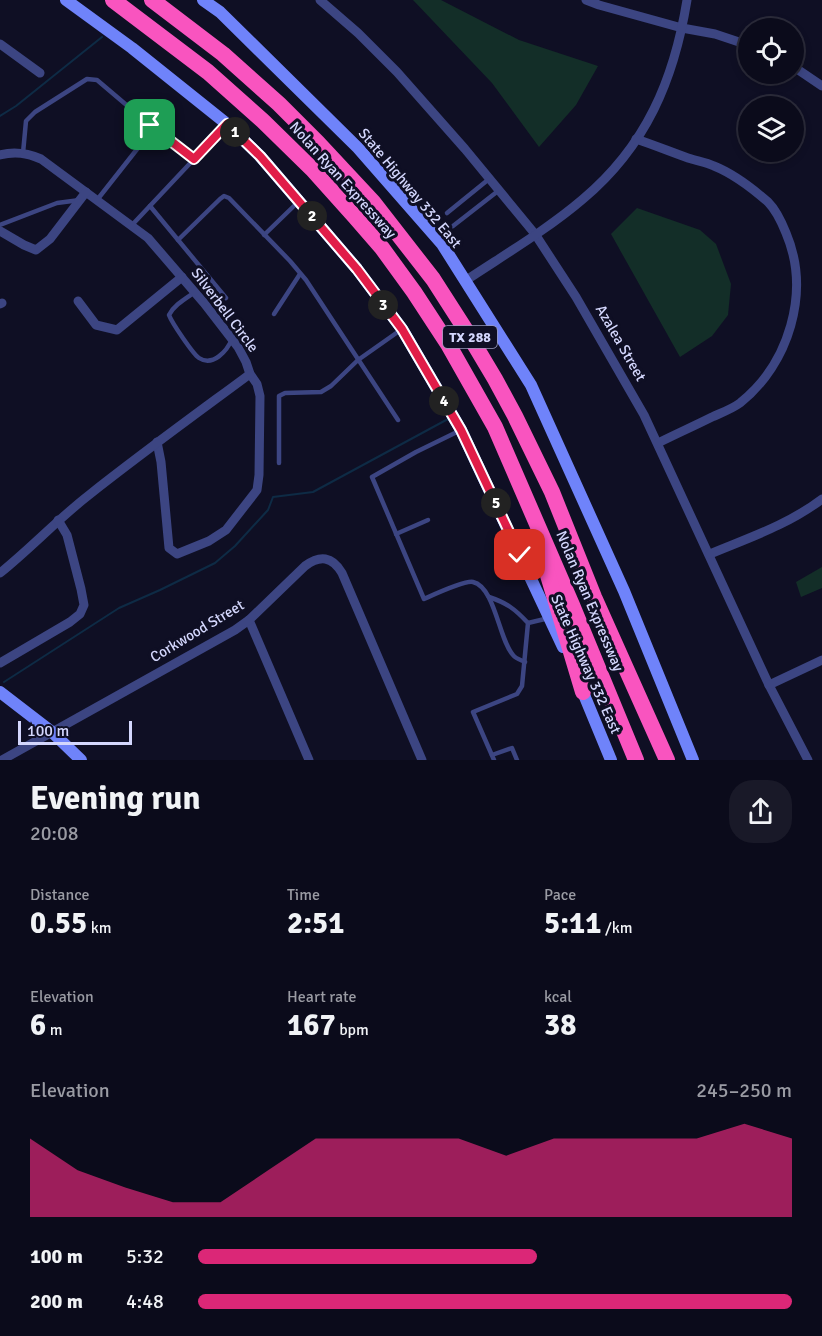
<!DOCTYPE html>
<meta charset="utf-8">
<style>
:root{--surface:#0b0b1b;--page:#191928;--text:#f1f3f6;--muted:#9a9ba3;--line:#2b2b3a;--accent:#db2777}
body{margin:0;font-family:Signika,sans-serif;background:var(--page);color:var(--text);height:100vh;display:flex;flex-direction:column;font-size:22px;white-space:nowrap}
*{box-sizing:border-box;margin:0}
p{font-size:20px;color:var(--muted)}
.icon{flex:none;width:33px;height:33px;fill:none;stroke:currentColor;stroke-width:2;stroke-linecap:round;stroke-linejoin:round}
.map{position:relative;height:760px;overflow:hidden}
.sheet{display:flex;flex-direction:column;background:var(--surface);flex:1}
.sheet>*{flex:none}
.controls{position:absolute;left:738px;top:18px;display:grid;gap:12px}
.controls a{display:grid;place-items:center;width:66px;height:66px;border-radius:50%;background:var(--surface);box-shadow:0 3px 9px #0003,0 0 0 2px var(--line);font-size:30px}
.scale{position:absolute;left:18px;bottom:15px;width:114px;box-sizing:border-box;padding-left:6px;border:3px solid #d4d7fd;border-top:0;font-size:16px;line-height:21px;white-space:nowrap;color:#d4d7fd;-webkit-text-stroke:4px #0f0f24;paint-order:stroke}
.pin{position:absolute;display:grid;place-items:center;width:51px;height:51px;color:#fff;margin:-26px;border-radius:12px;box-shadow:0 3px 9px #0006}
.km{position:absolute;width:30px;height:30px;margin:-15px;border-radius:50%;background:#222;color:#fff;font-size:16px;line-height:30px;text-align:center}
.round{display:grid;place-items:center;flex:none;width:63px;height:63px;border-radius:24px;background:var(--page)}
.headline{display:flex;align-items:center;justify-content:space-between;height:102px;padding:0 30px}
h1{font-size:33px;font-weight:700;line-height:45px}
.metrics{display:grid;grid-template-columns:repeat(3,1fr);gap:9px;height:102px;padding:6px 30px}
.metrics div{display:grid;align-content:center}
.metrics b{font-size:30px;font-weight:700}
.metrics small{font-size:16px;font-weight:400}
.metrics p{font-size:16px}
.chart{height:168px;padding:12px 30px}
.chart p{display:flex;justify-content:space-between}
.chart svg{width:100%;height:108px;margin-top:6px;fill:var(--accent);opacity:.7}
ul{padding:0 30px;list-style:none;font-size:20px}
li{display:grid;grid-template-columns:96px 72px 1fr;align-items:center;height:45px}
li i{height:15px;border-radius:8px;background:var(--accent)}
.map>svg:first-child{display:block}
.green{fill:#132e28}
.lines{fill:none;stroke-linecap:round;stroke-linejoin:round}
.stream{stroke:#0e2b45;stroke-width:2}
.lane{stroke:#3c4582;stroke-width:4.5}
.street{stroke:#3c4582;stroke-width:9}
.secondary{stroke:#6f83fa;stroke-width:12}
.highway{stroke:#f954bf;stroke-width:16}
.route-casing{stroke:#fff;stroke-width:12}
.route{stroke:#e11d48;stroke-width:8}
.labels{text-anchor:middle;stroke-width:6;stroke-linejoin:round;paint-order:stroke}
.shield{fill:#0f0f24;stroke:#999bbc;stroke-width:1.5}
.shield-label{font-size:14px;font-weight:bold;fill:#d4d7fd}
.street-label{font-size:15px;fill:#d4d7fd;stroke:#0f0f24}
</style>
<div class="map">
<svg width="822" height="760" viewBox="0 0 822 760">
<rect width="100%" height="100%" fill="#0f0f24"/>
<g class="green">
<polygon points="413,0 441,0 519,40 598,66 576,105 539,147 492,83"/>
<polygon points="637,208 700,230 716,244 731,284 728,315 712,336 680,357 611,234"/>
<polygon points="822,567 822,588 801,597 796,582"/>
</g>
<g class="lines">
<g class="stream">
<polyline points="0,116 16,106 102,37"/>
<polyline points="4,682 119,608 160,590 215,563 235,546 268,510 273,497 313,492 448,419"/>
</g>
<g class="lane">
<polyline points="150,125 194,159"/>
<polyline points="23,153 26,121 35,112 87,79 97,80 150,125 149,134 97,200"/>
<polyline points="150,206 226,298"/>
<polyline points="447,213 489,179"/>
<polyline points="0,225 57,203 80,200"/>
<polyline points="132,225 227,124"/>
<polyline points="453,226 498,191"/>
<polyline points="264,235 297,203"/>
<polyline points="178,240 220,199 224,196 229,198 290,261 306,280 398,420"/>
<path d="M195 292C185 299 174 305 169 315 172 323 193 354 199 358 213 367 227 351 232 339"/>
<polyline points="274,314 300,274"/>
<path d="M459 431 416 452 372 477 424 599C433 595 465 580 473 582 495 587 499 640 513 655 516 659 521 660 525 662"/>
<polyline points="279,463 279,396 285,393 321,392 331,386 358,360 402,329"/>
<polyline points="396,534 428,520"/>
<path d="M489 597C507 603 515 609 528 623L522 686 517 694 473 712 494 760"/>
<polyline points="528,623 549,618"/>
<polyline points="492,755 512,748 517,760"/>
</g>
<g class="street">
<polyline points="320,0 358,33 397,72 465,149 535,234 576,297 644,415 769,685 808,760"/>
<polyline points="586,0 599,5 682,28 715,34 748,45"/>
<polyline points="0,44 40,73"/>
<polyline points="794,67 822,86"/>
<path d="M636 139C654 145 671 152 688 158 697 161 706 162 714 166 734 174 752 188 768 202 776 210 782 223 786 233 811 292 789 364 740 403 732 409 721 413 712 417 694 426 676 434 658 443"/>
<path d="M0 155C15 151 27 153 41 159L148 238 204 303 238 347 246 362 250 374 257 384 260 396 259 475 257 490 226 530 209 541 177 554 169 548 161 462 157 442"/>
<polyline points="0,231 24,245 36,250 50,239 86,192"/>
<path d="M465 281C504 255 548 229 583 199 646 146 674 80 687 0"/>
<polyline points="78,301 96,325 117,330 182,277"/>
<polyline points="0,304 2,303"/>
<path d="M710 554C748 538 788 525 822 499"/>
<path d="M0 573C31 548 58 519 89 495 142 453 196 414 250 374"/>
<polyline points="249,620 309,760"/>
<polyline points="0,663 70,622 80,614 84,605 81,589 67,535 58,520"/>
<polyline points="769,685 822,660"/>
<path d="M2 760 235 630 249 620 305 566C320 555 332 556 342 573L422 760"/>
</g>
<g class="secondary">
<polyline points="66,0 132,48 227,124 260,156 357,269 402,329 461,430 563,647"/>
<polyline points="203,0 220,12 358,148 442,244 531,385 624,591 693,760"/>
<polyline points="580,685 611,760"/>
<polyline points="0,692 52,732 81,760"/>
</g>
<g class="highway">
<polyline points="113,0 208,72 263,121 312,169 355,217 382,248 414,292 448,344 495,427 572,605 636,760"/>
<polyline points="152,0 223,54 279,104 318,143 373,202 433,279 467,332 495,379 515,416 552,492 594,597 667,760"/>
<polyline points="544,562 583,692"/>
</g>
</g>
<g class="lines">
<g class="route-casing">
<polyline id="route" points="150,125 194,159 227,124 260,156 357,269 402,329 461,430 520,555"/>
</g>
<use href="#route" class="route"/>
</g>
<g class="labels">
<rect class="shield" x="443" y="326" width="54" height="22" rx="4.5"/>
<g class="shield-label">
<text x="470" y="342">TX 288</text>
</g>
<g class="street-label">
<text transform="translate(343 180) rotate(48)" y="5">Nolan Ryan Expressway</text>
<text transform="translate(410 188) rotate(50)" y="5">State Highway 332 East</text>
<text transform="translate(225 310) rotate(53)" y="5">Silverbell Circle</text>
<text transform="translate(621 343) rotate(60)" y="5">Azalea Street</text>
<text transform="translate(590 601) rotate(67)" y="5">Nolan Ryan Expressway</text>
<text transform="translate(197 631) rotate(-31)" y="5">Corkwood Street</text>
<text transform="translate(586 664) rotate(66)" y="5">State Highway 332 East</text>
</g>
</g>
</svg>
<div class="controls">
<a><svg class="icon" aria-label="locate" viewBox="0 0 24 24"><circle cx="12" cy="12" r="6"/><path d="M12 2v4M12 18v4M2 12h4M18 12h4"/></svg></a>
<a><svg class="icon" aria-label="layers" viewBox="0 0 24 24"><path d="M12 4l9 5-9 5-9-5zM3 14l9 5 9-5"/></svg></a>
</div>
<div class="scale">100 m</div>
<div class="pin" style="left:150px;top:125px;background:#1e9e55"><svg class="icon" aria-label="arrive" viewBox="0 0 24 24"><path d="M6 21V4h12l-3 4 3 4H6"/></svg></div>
<div class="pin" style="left:520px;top:555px;background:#d93025"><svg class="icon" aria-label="check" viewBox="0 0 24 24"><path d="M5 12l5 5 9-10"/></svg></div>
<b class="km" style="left:235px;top:132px">1</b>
<b class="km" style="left:312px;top:216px">2</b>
<b class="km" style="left:383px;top:305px">3</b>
<b class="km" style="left:444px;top:401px">4</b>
<b class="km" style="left:496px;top:503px">5</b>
</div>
<section class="sheet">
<div class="headline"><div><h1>Evening run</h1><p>20:08</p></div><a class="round"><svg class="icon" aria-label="share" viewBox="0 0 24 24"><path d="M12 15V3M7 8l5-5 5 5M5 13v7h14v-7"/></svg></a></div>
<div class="metrics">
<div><p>Distance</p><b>0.55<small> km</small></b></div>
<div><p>Time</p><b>2:51</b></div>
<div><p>Pace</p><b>5:11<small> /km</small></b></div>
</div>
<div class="metrics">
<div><p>Elevation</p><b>6<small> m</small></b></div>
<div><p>Heart rate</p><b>167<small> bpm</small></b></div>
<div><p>kcal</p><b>38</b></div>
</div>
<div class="chart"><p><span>Elevation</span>245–250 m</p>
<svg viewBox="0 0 160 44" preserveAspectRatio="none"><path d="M0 44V12L10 25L20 32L30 38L40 38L50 25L60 12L70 12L80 12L90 12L100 19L110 12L120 12L130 12L140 12L150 6L160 12V44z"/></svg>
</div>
<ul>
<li><b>100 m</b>5:32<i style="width:57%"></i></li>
<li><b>200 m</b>4:48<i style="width:100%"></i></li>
</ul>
</section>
